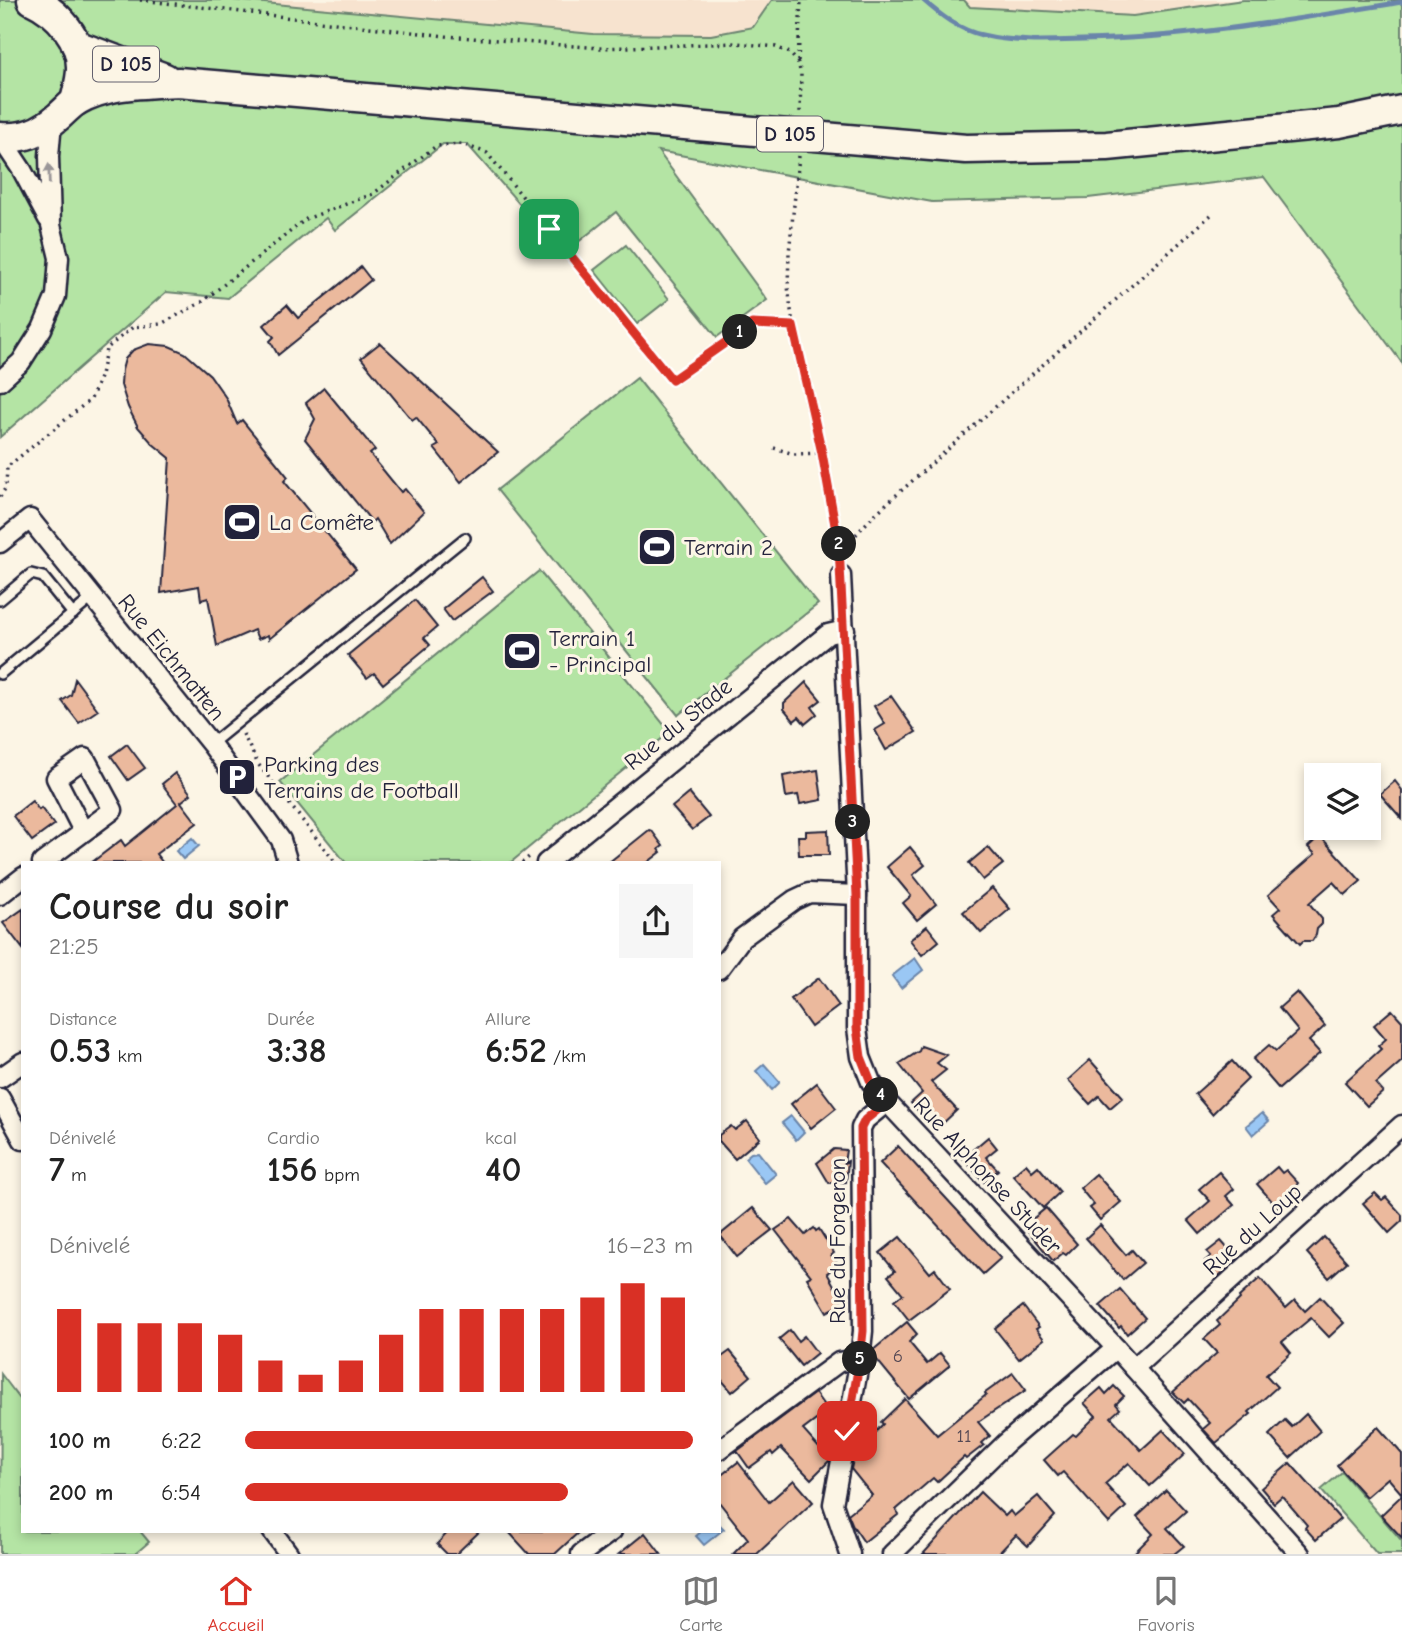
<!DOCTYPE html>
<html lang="fr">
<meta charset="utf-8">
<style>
:root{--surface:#fff;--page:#f6f6f6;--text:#222;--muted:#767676;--line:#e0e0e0;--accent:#d93025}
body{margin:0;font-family:"Comic Neue",sans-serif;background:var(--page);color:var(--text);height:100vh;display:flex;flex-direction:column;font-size:26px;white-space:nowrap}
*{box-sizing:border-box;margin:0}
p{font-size:23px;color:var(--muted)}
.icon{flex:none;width:38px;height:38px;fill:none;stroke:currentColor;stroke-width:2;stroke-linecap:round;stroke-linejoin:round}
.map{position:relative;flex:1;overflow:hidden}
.sheet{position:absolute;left:21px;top:861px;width:700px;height:672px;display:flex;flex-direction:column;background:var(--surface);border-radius:0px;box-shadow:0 4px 10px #0003}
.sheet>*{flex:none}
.controls{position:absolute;left:1304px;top:763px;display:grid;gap:14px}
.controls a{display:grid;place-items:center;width:77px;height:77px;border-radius:0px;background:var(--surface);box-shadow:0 4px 10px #0003;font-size:35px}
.pin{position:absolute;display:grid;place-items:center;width:60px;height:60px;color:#fff;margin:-30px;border-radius:14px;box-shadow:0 4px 10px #0006}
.km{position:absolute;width:35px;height:35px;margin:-18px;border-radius:50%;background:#222;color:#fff;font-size:19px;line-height:35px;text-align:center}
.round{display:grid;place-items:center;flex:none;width:74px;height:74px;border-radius:0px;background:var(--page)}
.summary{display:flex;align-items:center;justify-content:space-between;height:119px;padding:0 28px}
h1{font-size:38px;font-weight:700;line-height:52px}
.stats{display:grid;grid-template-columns:repeat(3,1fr);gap:10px;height:119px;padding:7px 28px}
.stats div{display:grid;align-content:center}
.stats b{font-size:35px;font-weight:700}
.stats small{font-size:19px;font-weight:400}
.stats p{font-size:19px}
.chart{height:196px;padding:14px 28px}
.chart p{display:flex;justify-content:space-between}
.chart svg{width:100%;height:126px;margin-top:7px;stroke:var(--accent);stroke-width:6}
ul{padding:0 28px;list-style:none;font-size:23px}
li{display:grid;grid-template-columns:112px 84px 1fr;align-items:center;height:52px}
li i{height:18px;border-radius:9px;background:var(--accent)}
.tabs{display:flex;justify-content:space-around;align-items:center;height:98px;border-top:2px solid var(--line);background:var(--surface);font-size:19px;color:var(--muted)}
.tabs a{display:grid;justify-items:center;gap:4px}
.tabs .current{color:var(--accent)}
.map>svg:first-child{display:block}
.built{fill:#f7e3cf}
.green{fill:#b4e4a4;stroke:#6b8370;stroke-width:2}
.water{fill:#9ac7f4;stroke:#6a85aa;stroke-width:2}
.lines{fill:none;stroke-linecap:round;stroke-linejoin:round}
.stream{stroke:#6a85aa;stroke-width:5}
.building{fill:#ebb99d;stroke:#22223b;stroke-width:2}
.lane-casing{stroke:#22223b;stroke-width:14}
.street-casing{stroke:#22223b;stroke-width:23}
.primary-casing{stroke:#22223b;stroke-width:33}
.path{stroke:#22223b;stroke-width:3.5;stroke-dasharray:2 5;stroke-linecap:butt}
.lane{stroke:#fcf5e5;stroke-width:9}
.street{stroke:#fcf5e5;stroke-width:18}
.primary{stroke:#fcf5e5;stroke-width:28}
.oneway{fill:#9a9698}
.route-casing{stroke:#fff;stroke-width:14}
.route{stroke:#d93025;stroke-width:9}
.labels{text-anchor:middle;stroke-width:6;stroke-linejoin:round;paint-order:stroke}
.number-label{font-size:19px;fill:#544854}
.shield{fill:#fcf5e5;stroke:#63616e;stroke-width:2}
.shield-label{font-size:21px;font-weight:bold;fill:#22223b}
.poi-label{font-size:23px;fill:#22223b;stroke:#fcf5e5;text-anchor:start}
.street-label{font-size:23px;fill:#22223b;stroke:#fcf5e5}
</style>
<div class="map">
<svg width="1402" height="1554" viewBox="0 0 1402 1554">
<rect width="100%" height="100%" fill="#fcf5e5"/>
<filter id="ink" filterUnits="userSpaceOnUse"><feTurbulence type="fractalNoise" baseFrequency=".0143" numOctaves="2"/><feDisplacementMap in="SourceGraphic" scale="14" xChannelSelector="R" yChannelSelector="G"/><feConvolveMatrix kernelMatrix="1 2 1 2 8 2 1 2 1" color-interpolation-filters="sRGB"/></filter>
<g filter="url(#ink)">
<g class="built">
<polygon points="232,0 772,0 753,27 711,35 593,34"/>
<polygon points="964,0 1243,0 1133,16 970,7"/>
</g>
<g class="green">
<polygon points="0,0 232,0 593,34 711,35 753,27 772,0 964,0 970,7 1133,16 1243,0 1402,0 1402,363 1264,177 1088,198 932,202 658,151 767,300 717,337 616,212 563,254 467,144 443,144 335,230 326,218 228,298 166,292 0,437"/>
<polygon points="626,245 669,299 637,324 594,270"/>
<polygon points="637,378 818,604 678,715 497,490"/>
<polygon points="539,571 670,732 510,863 346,863 280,782"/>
<polygon points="1,1374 23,1403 23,1531 140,1531 149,1542 135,1554 0,1554"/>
<polygon points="1342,1472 1402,1541 1402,1554 1377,1554 1321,1490"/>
</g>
<g class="water">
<polygon points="192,838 199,846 183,859 176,851"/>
<polygon points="915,958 923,970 901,988 892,976"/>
<polygon points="764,1064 779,1081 779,1083 772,1090 756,1071"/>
<polygon points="1262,1113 1269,1121 1253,1135 1246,1126"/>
<polygon points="791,1116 804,1132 796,1140 782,1123"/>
<polygon points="758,1152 776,1174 765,1183 745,1158 751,1153"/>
<polygon points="719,1524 724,1529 704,1545 696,1536 702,1531 719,1531"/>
</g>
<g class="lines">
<path class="stream" d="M923 0C940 15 959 30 982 35 1015 43 1050 41 1083 40 1190 38 1297 19 1402 2"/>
</g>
<g class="building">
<polygon points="361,267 371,280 278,355 270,341 274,337 264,325 287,305 298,318"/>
<polygon points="380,343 498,452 461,482 434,448 439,445 416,417 412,420 361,358"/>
<polygon points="149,344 169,346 185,353 210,375 226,398 237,424 242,420 288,477 284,481 356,569 269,639 268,635 258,639 254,630 217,646 208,598 201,600 199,586 161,593 170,458 153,444 138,427 128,407 121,385 122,370 125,359 133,350"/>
<polygon points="324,388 375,450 370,454 401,492 405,489 424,512 390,544 375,519 372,522 305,439 315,419 306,403"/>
<polygon points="482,577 493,591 452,621 443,609"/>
<polygon points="415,600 437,627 424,638 430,645 383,684 374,673 367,678 348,655"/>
<polygon points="75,679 98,710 79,723 62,701 71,695"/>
<polygon points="806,682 821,700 812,707 817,714 805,724 799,717 794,721 784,709 784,703"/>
<polygon points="891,696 916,732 886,750 875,730 885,724 874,706"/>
<polygon points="127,744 145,768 128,780 111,756"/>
<polygon points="818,770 822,800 800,804 798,795 786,797 783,776"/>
<polygon points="175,773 191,794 181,802 197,823 156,854 163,863 91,863 121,840 125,846 177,804 162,784"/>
<polygon points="1395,781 1402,790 1402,819 1380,794"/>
<polygon points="689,793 709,817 692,830 672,807"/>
<polygon points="32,801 39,810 41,808 54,825 32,841 13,816"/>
<polygon points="649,830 652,831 663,846 659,849 661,852 647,863 608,863"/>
<polygon points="828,830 829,855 799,855 798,836 806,836 806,831"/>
<polygon points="1320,836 1361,881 1345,895 1333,882 1309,903 1322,919 1322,924 1317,929 1316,935 1312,941 1303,941 1300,944 1273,914 1280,908 1268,895 1315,854 1308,847"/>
<polygon points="910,847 925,865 913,875 936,904 917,920 903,903 911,896 887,867"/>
<polygon points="988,847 1003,864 983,880 969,863"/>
<polygon points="992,888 1010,909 981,933 963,912"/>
<polygon points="23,909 23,949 3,923"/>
<polygon points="927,926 939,941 922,955 910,940"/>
<polygon points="819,978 839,1006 811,1027 791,999"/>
<polygon points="1297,992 1325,1026 1309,1041 1320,1053 1279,1089 1253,1059 1269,1045 1276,1051 1298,1031 1279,1008"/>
<polygon points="1392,1010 1402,1021 1402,1061 1376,1084 1383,1092 1367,1106 1345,1082 1381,1049 1378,1046 1386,1039 1374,1025"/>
<polygon points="921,1046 947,1055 937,1063 946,1070 931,1082 957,1110 939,1127 930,1118 927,1120 911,1103 922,1093 899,1064 919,1051"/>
<polygon points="1090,1060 1123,1097 1110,1108 1099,1096 1090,1104 1068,1080"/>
<polygon points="1232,1061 1248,1079 1212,1114 1195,1094"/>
<polygon points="817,1083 836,1108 811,1128 791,1104"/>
<polygon points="747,1121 760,1138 735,1159 719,1141 719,1135 731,1126 735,1130"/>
<polygon points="988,1137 997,1148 986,1157 998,1170 984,1182 963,1158"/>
<polygon points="898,1146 1001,1258 983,1274 880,1163"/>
<polygon points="834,1149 846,1150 844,1163 848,1161 846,1182 829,1183 817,1163"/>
<polygon points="1026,1164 1032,1171 1038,1166 1060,1192 1043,1208 1013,1175"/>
<polygon points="1277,1167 1282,1173 1286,1170 1298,1183 1295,1187 1300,1194 1289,1204 1286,1201 1278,1208 1257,1184"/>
<polygon points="1219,1172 1234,1189 1226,1196 1234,1205 1200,1234 1188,1220 1210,1201 1199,1189"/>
<polygon points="1096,1174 1121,1202 1100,1220 1090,1208 1094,1205 1080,1188"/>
<polygon points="1375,1193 1382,1200 1386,1197 1402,1215 1402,1221 1389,1233 1363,1203"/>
<polygon points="753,1208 772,1230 737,1257 720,1235"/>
<polygon points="1046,1208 1077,1244 1066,1255 1063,1253 1053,1261 1024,1226"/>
<polygon points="791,1219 805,1235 814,1228 816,1231 819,1229 834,1253 831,1255 839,1264 827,1273 844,1303 827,1312 807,1278 811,1276 775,1230"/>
<polygon points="1100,1225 1126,1255 1132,1250 1143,1263 1123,1280 1086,1238"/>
<polygon points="900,1237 930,1273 935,1269 950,1289 909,1320 894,1301 903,1294 888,1276 895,1271 880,1253"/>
<polygon points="1324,1237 1347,1262 1329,1278 1307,1253"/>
<polygon points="1221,1241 1237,1259 1218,1277 1205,1261 1211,1256 1207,1252"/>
<polygon points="1260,1278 1286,1308 1295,1300 1305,1311 1320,1297 1344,1323 1329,1337 1311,1318 1282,1342 1291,1353 1266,1375 1277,1387 1249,1412 1251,1414 1216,1443 1203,1429 1210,1423 1188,1399 1184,1403 1173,1392 1217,1353 1204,1339 1220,1325 1217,1321 1240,1299 1239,1297"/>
<polygon points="1120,1289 1145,1318 1127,1334 1121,1326 1119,1328 1100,1306"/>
<polygon points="1023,1306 1039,1327 1036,1329 1044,1339 1019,1359 995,1329"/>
<polygon points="907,1322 917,1334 909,1342 927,1364 940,1353 950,1365 909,1399 872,1354 872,1351"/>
<polygon points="790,1330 798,1341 804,1336 817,1353 801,1366 779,1339"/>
<polygon points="730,1351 751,1376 732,1392 719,1377 719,1359"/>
<polygon points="1013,1373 1026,1390 978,1422 990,1436 982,1443 984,1445 966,1459 964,1457 937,1482 933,1478 896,1510 899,1514 864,1542 853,1526 848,1514 872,1495 851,1469 854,1455 883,1424 881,1422 905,1399 937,1435 986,1395 985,1393"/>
<polygon points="1114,1386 1124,1396 1116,1404 1120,1409 1111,1417 1141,1450 1163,1430 1185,1454 1150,1486 1129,1463 1105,1484 1126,1507 1109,1523 1063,1472 1058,1476 1044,1460 1073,1434 1076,1436 1096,1416 1084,1403 1101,1388 1106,1394"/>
<polygon points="815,1393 828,1411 803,1430 830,1460 811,1479 781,1448 773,1455 771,1452 749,1468 737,1451"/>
<polygon points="1306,1414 1320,1431 1290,1458 1269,1435 1285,1420 1292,1427"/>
<polygon points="1378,1427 1402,1454 1402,1494 1388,1478 1366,1497 1337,1465"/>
<polygon points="738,1462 769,1502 794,1480 813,1502 757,1554 733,1554 748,1539 719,1502 719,1477"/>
<polygon points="1290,1463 1340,1519 1316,1540 1305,1528 1307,1525 1282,1496 1274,1503 1261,1488"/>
<polygon points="1166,1490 1186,1511 1167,1528 1184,1546 1174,1554 1133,1554 1153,1534 1137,1517"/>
<polygon points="980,1492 1005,1516 1010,1511 1014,1516 1038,1496 1055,1516 1028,1546 1016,1535 998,1554 923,1554"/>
<polygon points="1402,1495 1402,1538 1381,1515"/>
<polygon points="449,1531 480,1531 456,1554 447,1554 437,1544"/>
<polygon points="508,1531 580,1531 555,1554 529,1554"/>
<polygon points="645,1533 661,1554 619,1554"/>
</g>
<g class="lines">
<g class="lane-casing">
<g id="lane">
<polyline points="0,600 31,574 43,577 73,614"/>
<polyline points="0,674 93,597"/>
<polyline points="211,744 465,538"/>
</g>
</g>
<g class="street-casing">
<g id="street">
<polyline points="0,137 22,170 48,219"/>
<polyline points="0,381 21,362 42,329 56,296 59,258 51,225 49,156 52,122"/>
<polyline points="0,543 30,519 211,744 281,840 288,863"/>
<polyline points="841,575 857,895 857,1028 861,1057 871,1082 887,1102 1116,1348 1300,1554"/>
<polyline points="42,863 113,810 85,758 56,778 83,831"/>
<polyline points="546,863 828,634 845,630"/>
<polyline points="0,895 23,877"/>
<polyline points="719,969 742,938 794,900 809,893 857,895"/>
<polyline points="0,1078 23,1062"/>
<polyline points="0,1098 23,1140"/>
<polyline points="1134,1368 1402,1125"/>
<polyline points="719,1450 839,1362 860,1359"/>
<polyline points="272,1531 289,1554"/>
<polyline points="581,1554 612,1531"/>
<polyline points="850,1554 833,1504 860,1359 863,1331 861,1128 865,1120 887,1102"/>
<polyline points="892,1554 1006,1443 1116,1348"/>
</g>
</g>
<g class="primary-casing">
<g id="primary">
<path d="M32 0C58 12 82 39 81 69 81 80 77 91 75 102"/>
<polyline points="76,45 165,78"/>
<path d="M0 137C24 139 41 132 59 116 65 111 70 105 76 101 108 83 143 84 178 82L966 149 1107 146 1339 123 1402 110"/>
</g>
</g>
<g class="path">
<polyline points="140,0 446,36 600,48 737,43 776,47 790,53 798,63 801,74 800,112"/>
<polyline points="798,61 801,0"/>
<polyline points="799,156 789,253 788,286 793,326 822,453 840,559"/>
<polyline points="774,448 794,454 822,453"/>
<polyline points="0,497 6,487 7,467 91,399 101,375 106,349 133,327 161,324 202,302 306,219 373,194 436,146 462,144 487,153 672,380 752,324 793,326"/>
<polyline points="839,547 850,541 874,515 1211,215"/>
<polyline points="243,734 258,764 336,863"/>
<polyline points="522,863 530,856"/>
</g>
<use href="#lane" class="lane"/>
<use href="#street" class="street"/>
<use href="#primary" class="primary"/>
</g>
<defs><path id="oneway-solid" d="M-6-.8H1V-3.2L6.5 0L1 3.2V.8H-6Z" transform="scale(1.75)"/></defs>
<use class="oneway" href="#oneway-solid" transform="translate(49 174) rotate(-92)"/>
</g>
<g class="lines" filter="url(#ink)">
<g class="route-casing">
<polyline id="route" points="549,229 672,380 752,324 793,326 822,453 839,547 857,895 857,1028 861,1057 871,1082 887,1102 865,1120 861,1128 863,1331 860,1359 847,1431"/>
</g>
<use href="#route" class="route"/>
</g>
<defs>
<g id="stadium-square" transform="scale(2.0125)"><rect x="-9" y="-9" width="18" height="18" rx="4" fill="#22223b" stroke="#fcf5e5"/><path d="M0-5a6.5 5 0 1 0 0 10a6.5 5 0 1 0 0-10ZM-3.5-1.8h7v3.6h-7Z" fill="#fff"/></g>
<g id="parking-square" transform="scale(2.0125)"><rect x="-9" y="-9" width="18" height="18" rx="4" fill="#22223b" stroke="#fcf5e5"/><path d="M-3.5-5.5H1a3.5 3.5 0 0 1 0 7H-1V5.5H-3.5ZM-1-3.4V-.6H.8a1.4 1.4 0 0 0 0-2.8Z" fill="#fff"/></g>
</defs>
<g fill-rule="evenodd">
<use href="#stadium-square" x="242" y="522"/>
<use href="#stadium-square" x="657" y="547"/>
<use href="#stadium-square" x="522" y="651"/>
<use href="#parking-square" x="237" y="777"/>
</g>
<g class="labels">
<g class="number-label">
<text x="898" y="1362">6</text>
<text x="964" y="1442">11</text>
</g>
<g class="shield">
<rect x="93" y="46.5" width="66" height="35" rx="5"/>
<rect x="757" y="116.5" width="66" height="35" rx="5"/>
</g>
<g class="shield-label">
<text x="126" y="71">D 105</text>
<text x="790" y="141">D 105</text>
</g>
<g class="poi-label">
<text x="269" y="530">La Comête</text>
<text x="684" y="555">Terrain 2</text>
<text x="549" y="646">Terrain 1<tspan x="549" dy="26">- Principal</tspan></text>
<text x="264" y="772">Parking des<tspan x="264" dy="26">Terrains de Football</tspan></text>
</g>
<g class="street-label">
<text transform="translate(172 657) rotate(51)" y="8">Rue Eichmatten</text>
<text transform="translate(678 724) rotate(-39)" y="8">Rue du Stade</text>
<text transform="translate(988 1175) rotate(47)" y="8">Rue Alphonse Studer</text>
<text transform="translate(1252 1229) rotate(-42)" y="8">Rue du Loup</text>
<text transform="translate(837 1241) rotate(-90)" y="8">Rue du Forgeron</text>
</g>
</g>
</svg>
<div class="controls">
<a><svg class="icon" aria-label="layers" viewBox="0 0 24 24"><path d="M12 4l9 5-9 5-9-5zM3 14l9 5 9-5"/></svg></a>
</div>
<div class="pin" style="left:549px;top:229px;background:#1e9e55"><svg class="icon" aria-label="arrive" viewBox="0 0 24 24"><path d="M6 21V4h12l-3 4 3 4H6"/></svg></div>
<div class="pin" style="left:847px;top:1431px;background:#d93025"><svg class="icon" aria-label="check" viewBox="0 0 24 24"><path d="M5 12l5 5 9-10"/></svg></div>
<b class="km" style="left:740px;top:332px">1</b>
<b class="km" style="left:839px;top:544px">2</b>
<b class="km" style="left:853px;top:822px">3</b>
<b class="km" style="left:881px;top:1095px">4</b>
<b class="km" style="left:860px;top:1359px">5</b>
<section class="sheet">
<div class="summary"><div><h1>Course du soir</h1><p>21:25</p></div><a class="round"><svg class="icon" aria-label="share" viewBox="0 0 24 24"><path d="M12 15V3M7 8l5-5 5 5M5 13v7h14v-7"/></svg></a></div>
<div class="stats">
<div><p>Distance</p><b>0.53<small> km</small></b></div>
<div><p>Durée</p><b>3:38</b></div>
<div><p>Allure</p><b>6:52<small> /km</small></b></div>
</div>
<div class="stats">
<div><p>Dénivelé</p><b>7<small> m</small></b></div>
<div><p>Cardio</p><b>156<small> bpm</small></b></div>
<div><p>kcal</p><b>40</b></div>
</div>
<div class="chart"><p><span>Dénivelé</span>16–23 m</p>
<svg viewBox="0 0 160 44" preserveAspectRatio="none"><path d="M5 44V15M15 44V20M25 44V20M35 44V20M45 44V24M55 44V33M65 44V38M75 44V33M85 44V24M95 44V15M105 44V15M115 44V15M125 44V15M135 44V11M145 44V6M155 44V11"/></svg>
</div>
<ul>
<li><b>100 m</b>6:22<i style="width:100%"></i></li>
<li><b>200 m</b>6:54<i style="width:72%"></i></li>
</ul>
</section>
</div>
<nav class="tabs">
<a class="current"><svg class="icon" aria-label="home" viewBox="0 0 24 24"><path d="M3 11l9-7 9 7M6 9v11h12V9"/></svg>Accueil</a>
<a><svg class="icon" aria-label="map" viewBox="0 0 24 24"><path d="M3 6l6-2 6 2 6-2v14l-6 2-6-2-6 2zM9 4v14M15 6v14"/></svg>Carte</a>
<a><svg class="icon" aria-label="saved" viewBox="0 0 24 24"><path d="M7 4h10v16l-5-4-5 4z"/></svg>Favoris</a>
</nav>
